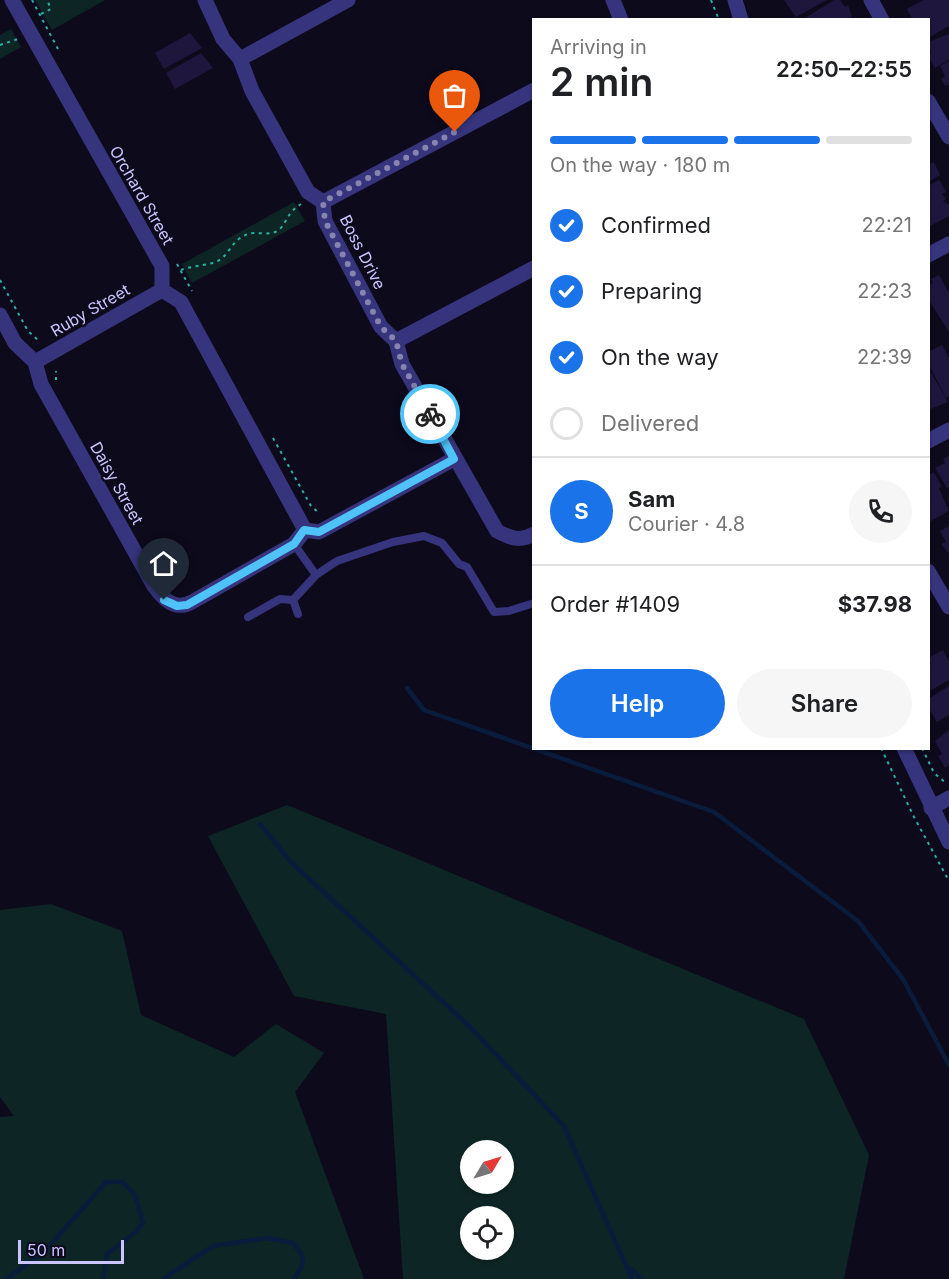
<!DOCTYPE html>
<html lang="en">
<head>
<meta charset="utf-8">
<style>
  body { margin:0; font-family:Inter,sans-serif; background:#f6f6f6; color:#202124; height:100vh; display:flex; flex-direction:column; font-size:22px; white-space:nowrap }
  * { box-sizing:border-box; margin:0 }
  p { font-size:20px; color:#757577 }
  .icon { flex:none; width:33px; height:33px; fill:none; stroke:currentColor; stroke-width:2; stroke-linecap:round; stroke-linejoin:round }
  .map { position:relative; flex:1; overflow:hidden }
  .side { position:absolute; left:532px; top:18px; width:398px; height:732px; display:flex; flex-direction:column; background:#fff; border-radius:0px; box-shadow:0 2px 4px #0004 }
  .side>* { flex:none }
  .needle { width:39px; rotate:52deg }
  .tools { position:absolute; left:460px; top:1140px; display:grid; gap:12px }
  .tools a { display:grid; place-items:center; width:54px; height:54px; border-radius:50%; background:#fff; box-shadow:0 2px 4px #0004; font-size:30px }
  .scale { position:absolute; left:18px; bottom:15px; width:106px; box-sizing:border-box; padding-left:6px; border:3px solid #cbc5ff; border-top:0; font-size:16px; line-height:21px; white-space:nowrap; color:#cbc5ff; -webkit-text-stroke:4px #0d0a1c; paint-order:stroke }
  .pin { position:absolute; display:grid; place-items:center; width:51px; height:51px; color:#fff; margin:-62px -26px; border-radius:50% 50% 50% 0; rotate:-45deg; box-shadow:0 0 6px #0007 }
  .pin .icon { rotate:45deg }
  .courier { position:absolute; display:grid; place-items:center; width:60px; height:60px; margin:-30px; border:4px solid #4fc3f7; border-radius:50%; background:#fff; color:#222; box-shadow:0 2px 8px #0007 }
  .headline em { font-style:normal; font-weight:600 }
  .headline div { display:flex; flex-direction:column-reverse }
  .headline { display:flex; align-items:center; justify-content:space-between; height:102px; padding:0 18px }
  h1 { font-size:39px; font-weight:600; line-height:45px }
  .bar { display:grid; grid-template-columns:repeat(4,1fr); gap:9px 6px; align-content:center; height:72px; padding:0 18px }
  .bar i { height:8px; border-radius:4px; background:#e0e0e0 }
  .bar .current { background:#1a73e8 }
  .bar p { grid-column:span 4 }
  .line { display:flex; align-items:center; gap:15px; padding:0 18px; border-top:2px solid #e0e0e0 }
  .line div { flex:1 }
  .round { display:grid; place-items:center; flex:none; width:63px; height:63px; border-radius:32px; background:#f6f6f6 }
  ol { padding:0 18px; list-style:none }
  li { display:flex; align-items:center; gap:18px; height:66px }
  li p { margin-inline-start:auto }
  li .icon { padding:6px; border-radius:50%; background:#1a73e8; color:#fff; stroke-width:4 }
  li:last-child { color:#757577 }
  li i { width:33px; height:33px; border:3px solid #e0e0e0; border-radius:50% }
  .primary-button { display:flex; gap:12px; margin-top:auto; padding:12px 18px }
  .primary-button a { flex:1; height:69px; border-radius:36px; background:#1a73e8; color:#fff; font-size:24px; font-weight:600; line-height:69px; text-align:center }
  .primary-button a+a { background:#f6f6f6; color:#202124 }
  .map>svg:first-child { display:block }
  .green { fill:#0d2625; fill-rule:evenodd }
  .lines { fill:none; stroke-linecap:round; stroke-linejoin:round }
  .stream { stroke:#091c3c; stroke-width:4.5 }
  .building { fill:#1e163d }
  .path { stroke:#29afa6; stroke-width:2; stroke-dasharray:3 4.5; stroke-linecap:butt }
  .service { stroke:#36347c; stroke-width:8 }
  .minor { stroke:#36347c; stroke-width:15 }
  .tertiary { stroke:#36347c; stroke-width:15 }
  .done { stroke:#8884b0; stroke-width:6; stroke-dasharray:0 10.8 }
  .route { stroke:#4fc3f7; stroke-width:8 }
  .labels { text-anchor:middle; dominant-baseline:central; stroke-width:5; stroke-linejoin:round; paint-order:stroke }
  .street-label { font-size:16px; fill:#cbc5ff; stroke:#0d0a1c }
</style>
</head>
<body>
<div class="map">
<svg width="949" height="1279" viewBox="0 0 949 1279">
  <rect width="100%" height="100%" fill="#0d0a1c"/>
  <!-- green -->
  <g class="green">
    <path d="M 35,0 L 105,0 L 52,30 Z"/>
    <path d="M 11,29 L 21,47 L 0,59 L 0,35 Z"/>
    <path d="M 294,202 L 305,221 L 192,283 L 182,264 Z"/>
    <path d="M 287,805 L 804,1019 L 869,1155 L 844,1279 L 403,1279 L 386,1014 L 294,996 L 208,836 ZM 471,1150 L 504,1150 L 504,1184 L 471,1184 ZM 471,1216 L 504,1216 L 504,1250 L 471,1250 Z"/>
    <path d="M 51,904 L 122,931 L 141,1015 L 234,1057 L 276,1024 L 324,1053 L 295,1092 L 364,1279 L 0,1279 L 0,1117 L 14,1116 L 0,1097 L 0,910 Z"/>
  </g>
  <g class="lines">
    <!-- stream -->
    <g class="stream">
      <path d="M 407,688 L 424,710 L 714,812 L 858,921 L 903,979 L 949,1065"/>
      <path d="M 260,824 L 292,863 L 468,1025 L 564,1126 L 632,1279"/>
      <path d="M 628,1267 L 642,1279"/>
      <path d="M 6,1279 L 44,1252 L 106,1182 L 123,1182 L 135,1195 L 143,1223 L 136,1232 L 107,1254 L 103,1279"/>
      <path d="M 163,1279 L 213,1246 L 267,1238 L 293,1243 L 303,1256 L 302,1266 L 294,1279"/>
    </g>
  </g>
  <!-- building -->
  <g class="building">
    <path d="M 784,0 L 827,0 L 796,17 Z"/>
    <path d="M 834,0 L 840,0 L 845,7 L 848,5 L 852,17 L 848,20 L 802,20 Z"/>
    <path d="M 923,0 L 949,0 L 949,26 L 928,38 L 928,20 L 913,20 L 907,9 Z"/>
    <path d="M 190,33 L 202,48 L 164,69 L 155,53 Z"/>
    <path d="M 949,34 L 949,60 L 935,68 L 928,56 L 931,52 L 928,42 Z"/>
    <path d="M 201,53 L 213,68 L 175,89 L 166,73 Z"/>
    <path d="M 949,61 L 949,84 L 945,86 L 941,79 L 945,76 L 940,66 Z"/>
    <path d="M 934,162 L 940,175 L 928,182 L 928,165 Z"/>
    <path d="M 939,180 L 946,192 L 942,194 L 946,199 L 943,201 L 949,205 L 949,216 L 928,227 L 928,186 Z"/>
    <path d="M 939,275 L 949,293 L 949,332 L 928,299 L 928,285 L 933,283 L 931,279 Z"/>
    <path d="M 942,345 L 949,358 L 949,396 L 946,398 L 928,363 L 928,352 Z"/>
    <path d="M 928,367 L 948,402 L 928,410 Z"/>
    <path d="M 949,456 L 949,487 L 947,488 L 935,468 L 945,463 L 943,459 Z"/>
    <path d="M 934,472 L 942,487 L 939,488 L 949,511 L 929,522 L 928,475 Z"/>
    <path d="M 949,526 L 949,554 L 941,544 L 946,542 L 940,531 Z"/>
    <path d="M 943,650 L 949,662 L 949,680 L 928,692 L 928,665 L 931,664 L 928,658 Z"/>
    <path d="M 949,686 L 949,715 L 937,722 L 928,707 L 928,699 Z"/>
    <path d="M 949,730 L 949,765 L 945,768 L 938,756 L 942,754 L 935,741 Z"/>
  </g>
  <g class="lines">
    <!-- path -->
    <g class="path">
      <path d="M 32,0 L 58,49"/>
      <path d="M 711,0 L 719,20"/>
      <path d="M 41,14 L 51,9 L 47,0"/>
      <path d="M 0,45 L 18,39"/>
      <path d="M 177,264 L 192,291"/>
      <path d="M 181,270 C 193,265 212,266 221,259 C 231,251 233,239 248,234 C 258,231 272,237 280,229 C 288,220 287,213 301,204"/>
      <path d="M 0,280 L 28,331 L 40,342"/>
      <path d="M 56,380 L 56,371"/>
      <path d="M 273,438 L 311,506 L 320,514"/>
      <path d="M 881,748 L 914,817 L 949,881"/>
      <path d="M 922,748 L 934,773 L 946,783"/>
    </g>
    <!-- service -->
    <g class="service">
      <path d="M 294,544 L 316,575 L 337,561 L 393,542 L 424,536 L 442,543 L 459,564 L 467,567 L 494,612 L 509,611 L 534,603"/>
      <path d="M 298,614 L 293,600 L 316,575"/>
      <path d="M 248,617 L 280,599 L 293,600"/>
    </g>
    <!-- minor -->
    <g class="minor">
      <path d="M 12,0 L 162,266 L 162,290 L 181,302 L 305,530"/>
      <path d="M 205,0 L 223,39 L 240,59 L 252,91 L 308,192 L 323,202 L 325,221 L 381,327 L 396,341 L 402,364 L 497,531 C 510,538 520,542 534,534"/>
      <path d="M 613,0 L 621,20"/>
      <path d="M 871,0 L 882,20"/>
      <path d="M 240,59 L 348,0"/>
      <path d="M 928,101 L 949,137"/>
      <path d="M 323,202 L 534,90"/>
      <path d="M 928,255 L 949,244"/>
      <path d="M 0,315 L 15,343 L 35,362 L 41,384 L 154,586 C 164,600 175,611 192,602 L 294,544 L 305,530 L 319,532 L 454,459"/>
      <path d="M 396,341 L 534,268"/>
      <path d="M 35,362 L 162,290"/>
      <path d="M 928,441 L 949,430"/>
      <path d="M 928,571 L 949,607"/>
      <path d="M 931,808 L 949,798"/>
    </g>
    <!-- tertiary -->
    <g class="tertiary">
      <path d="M 735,0 L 741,20"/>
      <path d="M 904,748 L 949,842"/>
    </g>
  </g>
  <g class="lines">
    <!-- done -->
    <path class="done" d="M 430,414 L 402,364 L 396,341 L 381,327 L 325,221 L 323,202 L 455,132"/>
    <!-- route -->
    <path class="route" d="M 164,600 L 177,606 L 187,605 L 294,544 L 304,530 L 319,532 L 454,459 L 430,414"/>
  </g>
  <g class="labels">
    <!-- street labels -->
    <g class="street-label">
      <text transform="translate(142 195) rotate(60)">Orchard Street</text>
      <text transform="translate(363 252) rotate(63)">Boss Drive</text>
      <text transform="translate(90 310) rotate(-30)">Ruby Street</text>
      <text transform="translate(117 483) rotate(61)">Daisy Street</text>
    </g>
  </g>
</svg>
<div class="tools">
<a><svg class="needle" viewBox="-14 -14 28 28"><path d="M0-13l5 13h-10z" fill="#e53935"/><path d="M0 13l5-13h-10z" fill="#757577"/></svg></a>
<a><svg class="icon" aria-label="locate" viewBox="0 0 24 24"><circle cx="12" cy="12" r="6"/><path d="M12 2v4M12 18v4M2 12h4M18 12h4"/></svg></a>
</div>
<div class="scale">50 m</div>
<div class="pin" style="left:455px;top:132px;background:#ea580c"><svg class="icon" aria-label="bag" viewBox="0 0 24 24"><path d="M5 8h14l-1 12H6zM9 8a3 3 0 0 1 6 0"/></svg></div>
<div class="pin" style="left:164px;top:600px;background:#1f2937"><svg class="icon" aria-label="home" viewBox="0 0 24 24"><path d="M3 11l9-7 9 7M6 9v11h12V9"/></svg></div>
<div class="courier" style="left:430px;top:414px"><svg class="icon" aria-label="bike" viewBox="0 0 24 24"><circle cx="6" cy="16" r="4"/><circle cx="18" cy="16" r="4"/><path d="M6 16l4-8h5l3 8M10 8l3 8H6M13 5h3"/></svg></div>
<section class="side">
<div class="headline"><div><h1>2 min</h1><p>Arriving in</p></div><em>22:50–22:55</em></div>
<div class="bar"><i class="current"></i><i class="current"></i><i class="current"></i><i></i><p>On the way · 180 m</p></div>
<ol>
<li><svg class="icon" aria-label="check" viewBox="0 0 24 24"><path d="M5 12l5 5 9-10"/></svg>Confirmed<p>22:21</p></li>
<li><svg class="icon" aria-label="check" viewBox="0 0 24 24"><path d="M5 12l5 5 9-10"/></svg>Preparing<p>22:23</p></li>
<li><svg class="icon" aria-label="check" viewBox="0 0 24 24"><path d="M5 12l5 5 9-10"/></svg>On the way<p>22:39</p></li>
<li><i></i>Delivered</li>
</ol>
<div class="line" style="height:108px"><b class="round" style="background:#1a73e8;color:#fff">S</b><div><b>Sam</b><p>Courier · 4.8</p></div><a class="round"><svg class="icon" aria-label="phone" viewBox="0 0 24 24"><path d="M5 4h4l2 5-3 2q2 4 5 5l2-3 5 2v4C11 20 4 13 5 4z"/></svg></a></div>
<div class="line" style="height:78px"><div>Order #1409</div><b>$37.98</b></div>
<div class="primary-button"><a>Help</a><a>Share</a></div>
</section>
</div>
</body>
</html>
